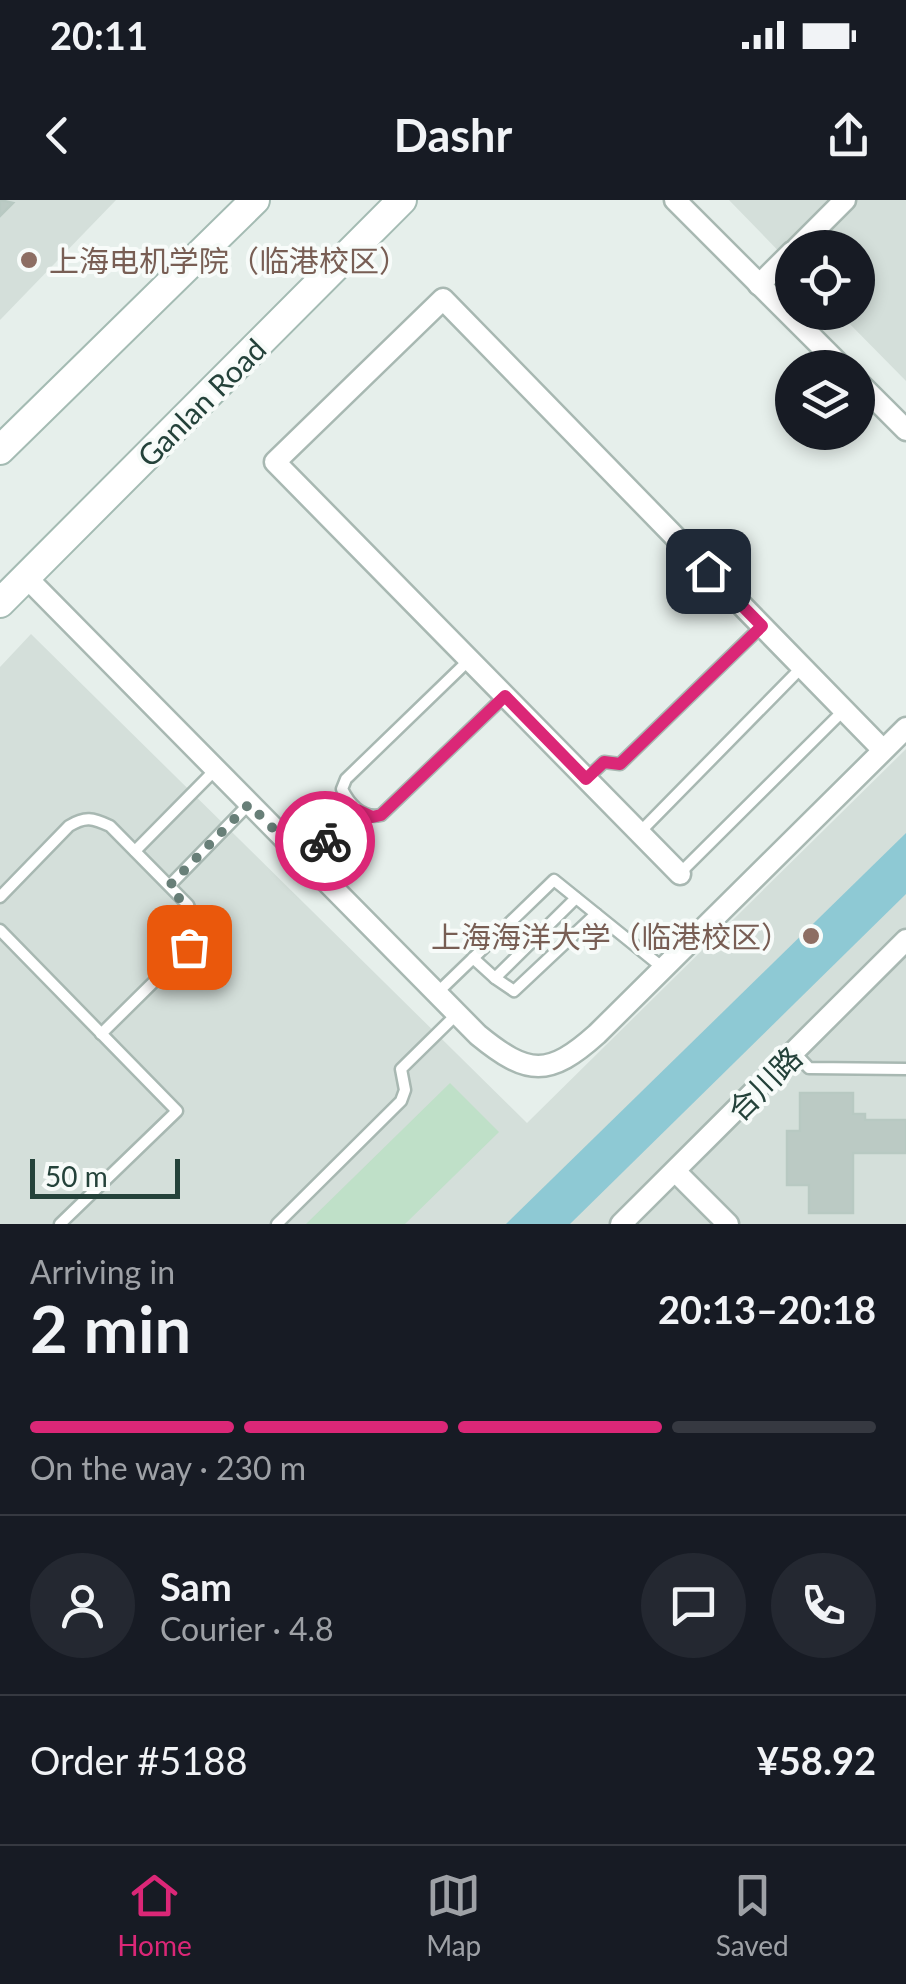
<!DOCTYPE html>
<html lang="en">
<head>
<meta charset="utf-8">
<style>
  body { margin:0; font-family:Lato,"Noto Sans SC",sans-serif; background:#242831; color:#f1f3f6; height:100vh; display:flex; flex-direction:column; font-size:38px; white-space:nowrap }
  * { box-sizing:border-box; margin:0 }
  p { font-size:32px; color:#9ea1a6 }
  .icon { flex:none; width:55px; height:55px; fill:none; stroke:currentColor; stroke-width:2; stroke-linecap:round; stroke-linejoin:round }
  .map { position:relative; height:1024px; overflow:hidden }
  .drawer { display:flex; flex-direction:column; background:#171b24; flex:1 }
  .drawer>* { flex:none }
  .fabs { position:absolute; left:775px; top:30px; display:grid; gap:20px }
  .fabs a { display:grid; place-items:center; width:100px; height:100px; border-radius:50%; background:#171b24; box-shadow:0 5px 15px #0003; font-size:50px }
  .scale { position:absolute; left:30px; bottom:25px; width:150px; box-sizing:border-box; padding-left:10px; border:5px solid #24423a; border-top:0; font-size:28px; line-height:35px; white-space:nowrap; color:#24423a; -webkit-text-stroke:8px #f7fbf9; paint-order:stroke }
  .pin { position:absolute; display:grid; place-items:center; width:85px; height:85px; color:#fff; margin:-42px; border-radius:20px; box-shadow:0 5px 15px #0006 }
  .courier { position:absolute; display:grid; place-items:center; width:100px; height:100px; margin:-50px; border:8px solid #db2777; border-radius:50%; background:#fff; color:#222; box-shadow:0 2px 12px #0007 }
  .headline em { font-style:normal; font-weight:700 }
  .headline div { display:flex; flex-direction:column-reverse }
  .headline { display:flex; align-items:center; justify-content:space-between; height:170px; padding:0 30px }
  h1 { font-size:65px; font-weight:700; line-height:75px }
  .bar { display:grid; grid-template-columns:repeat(4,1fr); gap:15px 10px; align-content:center; height:120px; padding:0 30px }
  .bar i { height:12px; border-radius:8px; background:#363941 }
  .bar .on { background:#db2777 }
  .bar p { grid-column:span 4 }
  .line { display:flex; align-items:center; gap:25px; padding:0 30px; border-top:2px solid #363941 }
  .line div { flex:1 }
  .round { display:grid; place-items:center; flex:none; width:105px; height:105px; border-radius:52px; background:#242831 }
  .status { display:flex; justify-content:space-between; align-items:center; height:70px; padding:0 50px; background:#171b24; direction:ltr }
  .status svg { height:28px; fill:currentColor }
  header { display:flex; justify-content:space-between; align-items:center; height:130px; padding:0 30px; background:#171b24; font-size:45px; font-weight:700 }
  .tab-bar { display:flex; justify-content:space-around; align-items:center; height:140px; border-top:2px solid #363941; background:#171b24; font-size:28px; color:#9ea1a6 }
  .tab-bar a { display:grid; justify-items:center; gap:5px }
  .tab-bar .on { color:#db2777 }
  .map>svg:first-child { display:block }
  .built { fill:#d4dfda }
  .green { fill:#bfe0c8 }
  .water { fill:#8ec9d4 }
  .building { fill:#bbcac4; stroke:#b8c9c2; stroke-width:2.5 }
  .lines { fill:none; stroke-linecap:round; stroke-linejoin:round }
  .lane-casing { stroke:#a8b8b2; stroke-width:15 }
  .street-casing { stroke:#a8b8b2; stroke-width:25 }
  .secondary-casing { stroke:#a4bbb3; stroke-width:32 }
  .lane { stroke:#fff; stroke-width:10 }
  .street { stroke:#fff; stroke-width:20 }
  .secondary { stroke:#fff; stroke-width:28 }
  .done { stroke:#687f78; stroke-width:10; stroke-dasharray:0 18 }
  .route { stroke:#db2777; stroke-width:12 }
  .education-dot { fill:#8d6e63; stroke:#f7fbf9; stroke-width:4 }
  .labels { text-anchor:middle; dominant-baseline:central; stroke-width:8; stroke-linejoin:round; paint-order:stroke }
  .education-label { font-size:30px; fill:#785e54; stroke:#f7fbf9; text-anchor:start }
  .street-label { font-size:30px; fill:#24423a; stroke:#f7fbf9 }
</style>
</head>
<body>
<div class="status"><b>20:11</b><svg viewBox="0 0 49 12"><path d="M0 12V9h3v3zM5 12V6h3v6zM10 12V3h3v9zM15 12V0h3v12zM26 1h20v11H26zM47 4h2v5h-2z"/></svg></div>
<header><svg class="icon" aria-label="back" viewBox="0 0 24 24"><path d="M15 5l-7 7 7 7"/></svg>Dashr<svg class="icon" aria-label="share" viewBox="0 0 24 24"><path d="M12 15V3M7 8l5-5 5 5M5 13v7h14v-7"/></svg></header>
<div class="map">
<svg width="906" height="1024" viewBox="0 0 906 1024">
  <rect width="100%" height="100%" fill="#e6efeb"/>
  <!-- built -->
  <g class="built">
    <path d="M 0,0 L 116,0 L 0,120 Z"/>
    <path d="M 729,0 L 906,0 L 906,181 L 839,113 L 858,112 L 858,48 L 792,48 L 792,65 Z"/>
    <path d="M 31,434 L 527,923 L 906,549 L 906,1024 L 0,1024 L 0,467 Z"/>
  </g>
  <!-- green -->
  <path class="green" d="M 450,883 L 499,932 L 405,1024 L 306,1024 Z"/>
  <!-- water -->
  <path class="water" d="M 906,633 L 906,694 L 570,1024 L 506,1024 Z"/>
  <!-- building -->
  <g class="building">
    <path d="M 0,0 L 13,3 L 0,16 Z"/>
    <path d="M 800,893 L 853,893 L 853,914 L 865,914 L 865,920 L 906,920 L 906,953 L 853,953 L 853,1013 L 809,1013 L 809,985 L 787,985 L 787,931 L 800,931 Z"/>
  </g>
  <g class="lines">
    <!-- lane casing -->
    <g class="lane-casing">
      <g id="lane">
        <path d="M 469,460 L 346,579 L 342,589 C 350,605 362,619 381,615 L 505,496"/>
        <path d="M 586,579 L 604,562 L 620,564 L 762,426"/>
        <path d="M 640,632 L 802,467"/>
        <path d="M 135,651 L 215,570"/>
        <path d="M 305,661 L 357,610"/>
        <path d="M 680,673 L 844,510"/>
        <path d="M 170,685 L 249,604"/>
        <path d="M 0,697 L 69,626 C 85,616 93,618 110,626 L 188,705 L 194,721 L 189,747 L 101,834"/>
        <path d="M 0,730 L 177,911 L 60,1024"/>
        <path d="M 473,758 L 495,778 L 576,698"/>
        <path d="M 495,778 L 514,791 L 596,714"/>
        <path d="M 437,793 L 554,680 L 663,768"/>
        <path d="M 794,852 L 809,868 L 906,869"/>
        <path d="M 277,1024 L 401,901 L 405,890 L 401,869 L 457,814"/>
      </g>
    </g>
    <!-- street casing -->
    <g class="street-casing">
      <g id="street">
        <path d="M 675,0 L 843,168"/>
        <path d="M 797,48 L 845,0"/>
        <path d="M 759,85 L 792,52"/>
        <path d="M 858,182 L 906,230"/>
        <path d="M 26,377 L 478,835 C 528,876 549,877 597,834 L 906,528"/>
        <path d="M 680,674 L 275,262 L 443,99 L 883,550"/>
        <path d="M 675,971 L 728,1024"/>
        <path d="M 621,1024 L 906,740"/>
      </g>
    </g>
    <!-- secondary casing -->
    <g class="secondary-casing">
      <g id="secondary">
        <path d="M 0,250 L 255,0"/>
        <path d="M 0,403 L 402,0"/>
      </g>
    </g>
    <!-- lane -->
    <use href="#lane" class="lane"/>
    <!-- street -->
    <use href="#street" class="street"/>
    <!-- secondary -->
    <use href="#secondary" class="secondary"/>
  </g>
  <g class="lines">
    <!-- done -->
    <path class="done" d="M 189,747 L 194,720 L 170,685 L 249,604 L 305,661 L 325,641"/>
    <!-- route -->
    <path class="route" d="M 325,641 L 357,610 L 372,617 L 381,615 L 505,496 L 586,579 L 604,562 L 620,564 L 762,426 L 708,371"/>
  </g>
  <!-- markers -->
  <g class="education-dot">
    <circle cx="29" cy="60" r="10"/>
    <circle cx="811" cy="736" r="10"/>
  </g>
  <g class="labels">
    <!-- education labels -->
    <g class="education-label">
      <text x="49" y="60">上海电机学院（临港校区）</text>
      <text x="791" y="736" text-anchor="end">上海海洋大学（临港校区）</text>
    </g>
    <!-- street labels -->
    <g class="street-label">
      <text transform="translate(201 202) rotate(-45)">Ganlan Road</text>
      <text transform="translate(764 883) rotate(-45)">合川路</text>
    </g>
  </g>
</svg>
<div class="fabs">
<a><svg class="icon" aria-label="locate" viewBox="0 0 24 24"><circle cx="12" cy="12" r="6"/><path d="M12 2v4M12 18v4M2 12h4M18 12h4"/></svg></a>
<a><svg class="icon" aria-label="layers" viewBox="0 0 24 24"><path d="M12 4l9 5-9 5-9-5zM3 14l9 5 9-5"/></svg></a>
</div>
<div class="scale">50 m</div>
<div class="pin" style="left:189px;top:747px;background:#ea580c"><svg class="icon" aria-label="bag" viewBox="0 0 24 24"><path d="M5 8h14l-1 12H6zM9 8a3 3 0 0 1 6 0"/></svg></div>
<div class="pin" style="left:708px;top:371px;background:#1f2937"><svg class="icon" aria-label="home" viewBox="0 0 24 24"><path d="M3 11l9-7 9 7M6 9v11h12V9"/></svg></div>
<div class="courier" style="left:325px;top:641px"><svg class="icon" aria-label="bike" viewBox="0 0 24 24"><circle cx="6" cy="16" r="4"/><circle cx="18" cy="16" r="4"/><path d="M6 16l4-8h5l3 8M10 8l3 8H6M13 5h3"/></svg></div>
</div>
<section class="drawer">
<div class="headline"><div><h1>2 min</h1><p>Arriving in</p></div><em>20:13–20:18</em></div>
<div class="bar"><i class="on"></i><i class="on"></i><i class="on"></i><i></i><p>On the way · 230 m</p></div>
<div class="line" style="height:180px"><a class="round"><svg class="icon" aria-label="person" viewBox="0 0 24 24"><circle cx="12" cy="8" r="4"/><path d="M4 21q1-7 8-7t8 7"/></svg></a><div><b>Sam</b><p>Courier · 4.8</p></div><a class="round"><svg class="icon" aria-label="chat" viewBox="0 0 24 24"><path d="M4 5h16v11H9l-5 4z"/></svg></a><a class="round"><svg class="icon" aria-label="phone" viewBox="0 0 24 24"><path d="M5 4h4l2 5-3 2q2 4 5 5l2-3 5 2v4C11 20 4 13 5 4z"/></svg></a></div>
<div class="line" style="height:130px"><div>Order #5188</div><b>¥58.92</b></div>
</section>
<nav class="tab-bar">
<a class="on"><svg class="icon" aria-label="home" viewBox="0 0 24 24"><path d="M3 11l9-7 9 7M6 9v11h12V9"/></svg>Home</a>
<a><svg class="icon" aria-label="map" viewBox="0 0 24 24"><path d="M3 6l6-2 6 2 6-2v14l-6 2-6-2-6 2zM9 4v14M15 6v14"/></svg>Map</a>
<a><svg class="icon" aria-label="saved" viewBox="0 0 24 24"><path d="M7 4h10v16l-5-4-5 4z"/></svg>Saved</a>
</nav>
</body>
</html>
